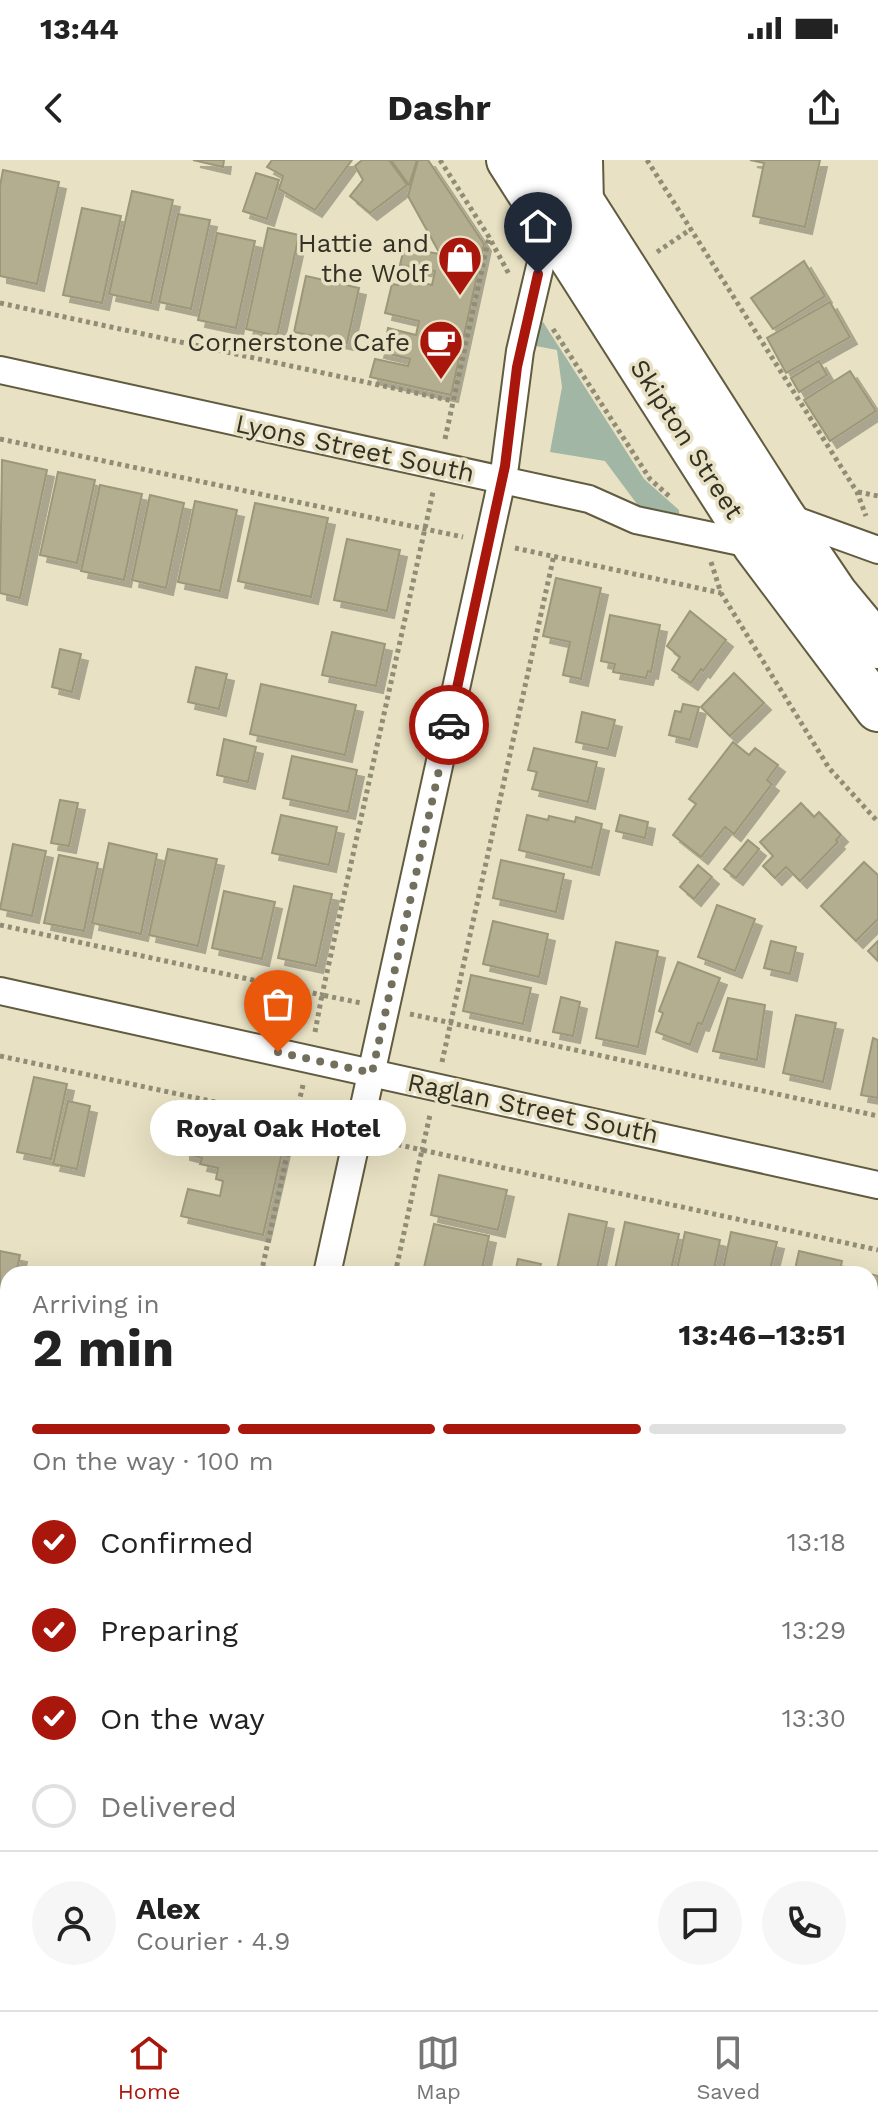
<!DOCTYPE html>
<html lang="en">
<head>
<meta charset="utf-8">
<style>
  body { margin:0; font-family:"Work Sans",sans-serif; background:#f6f6f6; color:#222; height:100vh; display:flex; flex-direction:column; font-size:30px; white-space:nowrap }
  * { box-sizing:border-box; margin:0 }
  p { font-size:26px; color:#767676 }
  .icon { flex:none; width:44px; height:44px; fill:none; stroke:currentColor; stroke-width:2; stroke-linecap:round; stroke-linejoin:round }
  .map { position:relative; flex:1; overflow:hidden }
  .panel { position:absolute; left:0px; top:1106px; width:878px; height:744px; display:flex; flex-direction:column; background:#fff; border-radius:24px 24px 0 0; box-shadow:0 8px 32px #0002 }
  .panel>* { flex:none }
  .pin { position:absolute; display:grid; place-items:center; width:68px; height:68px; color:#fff; margin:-82px -34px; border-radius:50% 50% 50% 0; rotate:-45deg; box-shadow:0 0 8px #0007 }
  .pin .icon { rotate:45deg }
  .courier { position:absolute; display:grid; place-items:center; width:80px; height:80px; margin:-40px; border:6px solid #a9170c; border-radius:50%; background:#fff; color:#222; box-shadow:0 2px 10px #0007 }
  .bubble { position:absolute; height:56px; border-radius:28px; background:#fff; box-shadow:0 8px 32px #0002; font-size:26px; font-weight:700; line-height:56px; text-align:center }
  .overview em { font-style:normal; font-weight:700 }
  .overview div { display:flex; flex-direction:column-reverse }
  .overview { display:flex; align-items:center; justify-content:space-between; height:136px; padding:0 32px }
  h1 { font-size:52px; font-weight:700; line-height:60px }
  .bar { display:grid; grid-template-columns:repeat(4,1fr); gap:12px 8px; align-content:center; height:96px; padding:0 32px }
  .bar i { height:10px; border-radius:6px; background:#e0e0e0 }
  .bar .on { background:#a9170c }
  .bar p { grid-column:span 4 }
  .line { display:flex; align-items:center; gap:20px; padding:0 32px; border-top:2px solid #e0e0e0 }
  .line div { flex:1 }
  .round { display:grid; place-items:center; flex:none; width:84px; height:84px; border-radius:42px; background:#f6f6f6 }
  ol { padding:0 32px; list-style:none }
  li { display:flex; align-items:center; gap:24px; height:88px }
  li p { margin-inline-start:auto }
  li .icon { padding:8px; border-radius:50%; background:#a9170c; color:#fff; stroke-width:4 }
  li:last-child { color:#767676 }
  li i { width:44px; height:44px; border:4px solid #e0e0e0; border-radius:50% }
  .status { display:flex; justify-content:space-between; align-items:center; height:56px; padding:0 40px; background:#fff; direction:ltr }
  .status svg { height:22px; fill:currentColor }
  header { display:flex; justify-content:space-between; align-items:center; height:104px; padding:0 32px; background:#fff; font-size:36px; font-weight:700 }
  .menu { display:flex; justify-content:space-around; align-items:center; height:112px; border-top:2px solid #e0e0e0; background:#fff; font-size:22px; color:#767676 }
  .menu a { display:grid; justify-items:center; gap:4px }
  .menu .on { color:#a9170c }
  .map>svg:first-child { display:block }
  .green { fill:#a1b6a4 }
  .building { fill:#b4ae91; stroke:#9d977a; stroke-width:2; filter:url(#shadow) }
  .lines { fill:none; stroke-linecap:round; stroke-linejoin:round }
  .street-casing { stroke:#615b40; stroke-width:30 }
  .highway-casing { stroke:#615b40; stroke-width:48 }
  .path { stroke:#908c76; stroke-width:5; stroke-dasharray:4 4; stroke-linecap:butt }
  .street { stroke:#fff; stroke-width:26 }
  .highway { stroke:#fff; stroke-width:44 }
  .done { stroke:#726f5c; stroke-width:8; stroke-dasharray:0 14.4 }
  .route { stroke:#a9170c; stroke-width:10 }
  .labels { text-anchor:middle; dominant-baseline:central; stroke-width:7; stroke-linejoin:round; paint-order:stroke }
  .poi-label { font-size:26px; fill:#333125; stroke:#e8e1c3; text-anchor:end }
  .street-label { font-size:26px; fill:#333125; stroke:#e8e1c3 }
</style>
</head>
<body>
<div class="status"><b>13:44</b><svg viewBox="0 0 49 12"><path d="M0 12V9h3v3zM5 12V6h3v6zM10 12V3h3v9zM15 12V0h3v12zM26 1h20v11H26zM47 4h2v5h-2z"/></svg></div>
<header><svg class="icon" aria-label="back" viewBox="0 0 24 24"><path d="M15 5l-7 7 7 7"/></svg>Dashr<svg class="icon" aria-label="share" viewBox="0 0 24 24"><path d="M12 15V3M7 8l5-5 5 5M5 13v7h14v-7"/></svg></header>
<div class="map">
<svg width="878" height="1850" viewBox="0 0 878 1850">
  <defs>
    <filter id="shadow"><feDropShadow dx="7" dy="7" stdDeviation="0" flood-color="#0004"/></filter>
  </defs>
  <rect width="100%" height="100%" fill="#e8e1c3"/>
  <!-- green -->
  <path class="green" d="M 543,162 L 644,319 L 679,350 L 679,354 L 642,348 L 637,344 L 605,301 L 550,292 L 562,227 L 557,190 L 536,186 L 539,165 Z"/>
  <!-- building -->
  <g class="building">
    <path d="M 193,0 L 224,0 L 223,7 Z"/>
    <path d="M 272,0 L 352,0 L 315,50 L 279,29 L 283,16 L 267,7 Z"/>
    <path d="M 362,0 L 389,0 L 407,25 L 370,53 L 350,36 L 363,20 L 355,6 Z"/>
    <path d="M 391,0 L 417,0 L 409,25 Z"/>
    <path d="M 418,0 L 428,0 L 484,84 L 451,235 L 370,217 L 375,199 L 408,206 L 410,199 L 377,191 L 380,179 L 386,180 L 388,168 L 416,175 L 419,161 L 385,153 L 392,124 L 398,125 L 400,118 L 432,125 L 435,111 L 400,105 L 404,88 L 440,94 L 408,36 Z"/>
    <path d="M 750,0 L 820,0 L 805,67 L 753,56 L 764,3 Z"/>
    <path d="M 3,10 L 59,22 L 37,124 L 0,116 L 0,26 Z"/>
    <path d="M 256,13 L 279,20 L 267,59 L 243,51 Z"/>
    <path d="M 132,31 L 173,40 L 151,143 L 109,134 Z"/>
    <path d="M 82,48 L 121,56 L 102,143 L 63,135 Z"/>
    <path d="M 178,54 L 210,60 L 191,149 L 159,142 Z"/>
    <path d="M 268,68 L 299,75 L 277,176 L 246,169 Z"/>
    <path d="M 217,73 L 255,81 L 236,168 L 198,160 Z"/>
    <path d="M 804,101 L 825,136 L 773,169 L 751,138 Z"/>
    <path d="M 306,116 L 359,128 L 347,183 L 294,172 Z"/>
    <path d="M 830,142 L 850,177 L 786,213 L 767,178 Z"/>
    <path d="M 819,201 L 827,215 L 799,232 L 791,218 Z"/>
    <path d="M 850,211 L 876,251 L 830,281 L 804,240 Z"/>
    <path d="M 2,300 L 47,310 L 20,438 L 0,433 Z"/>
    <path d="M 58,312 L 95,320 L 77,403 L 40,395 Z"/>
    <path d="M 100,325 L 142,334 L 124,420 L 81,411 Z"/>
    <path d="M 150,335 L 184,343 L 166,428 L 132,420 Z"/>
    <path d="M 195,341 L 237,350 L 220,431 L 178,422 Z"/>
    <path d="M 255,343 L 328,358 L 311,437 L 238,421 Z"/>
    <path d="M 347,379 L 400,390 L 387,451 L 334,440 Z"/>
    <path d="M 556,418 L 601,428 L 581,519 L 563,515 L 570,482 L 543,476 Z"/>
    <path d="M 690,451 L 726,480 L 703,511 L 701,509 L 691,523 L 672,510 L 680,497 L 667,486 Z"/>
    <path d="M 610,455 L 660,465 L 651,512 L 648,511 L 646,518 L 613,512 L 615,504 L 601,501 Z"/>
    <path d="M 332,472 L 385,484 L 376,526 L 322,515 Z"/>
    <path d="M 60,489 L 81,494 L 72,532 L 52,527 Z"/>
    <path d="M 196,507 L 227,514 L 219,549 L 188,542 Z"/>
    <path d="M 734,513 L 764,543 L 730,576 L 701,547 Z"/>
    <path d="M 261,524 L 356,545 L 345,595 L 250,574 Z"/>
    <path d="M 683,544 L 699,547 L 690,580 L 669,575 L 675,551 L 681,552 Z"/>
    <path d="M 582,552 L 615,560 L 608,589 L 576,582 Z"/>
    <path d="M 224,579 L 256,587 L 248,622 L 217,615 Z"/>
    <path d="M 733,582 L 749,595 L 755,588 L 778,605 L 767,620 L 772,624 L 734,674 L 725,667 L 701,697 L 673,675 L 696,644 L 689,639 Z"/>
    <path d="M 534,588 L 597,602 L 588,642 L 532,629 L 537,612 L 528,610 Z"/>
    <path d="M 292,596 L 357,610 L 348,652 L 283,638 Z"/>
    <path d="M 60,640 L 78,643 L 69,686 L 51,683 Z"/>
    <path d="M 801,643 L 814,657 L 819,652 L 841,675 L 836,680 L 838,682 L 800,721 L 786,707 L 775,718 L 763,706 L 773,696 L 760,682 Z"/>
    <path d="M 281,655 L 337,667 L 329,705 L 272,693 Z"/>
    <path d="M 527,655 L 548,660 L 549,656 L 575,662 L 576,657 L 602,664 L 592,708 L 519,690 Z"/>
    <path d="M 620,655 L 648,662 L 645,678 L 616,671 Z"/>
    <path d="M 748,680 L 759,689 L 736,718 L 724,709 Z"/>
    <path d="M 109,683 L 157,694 L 141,774 L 92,763 Z"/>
    <path d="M 13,684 L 46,691 L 32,756 L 0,749 Z"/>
    <path d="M 168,689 L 217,699 L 198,786 L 149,775 Z"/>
    <path d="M 59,695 L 98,703 L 84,771 L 44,763 Z"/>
    <path d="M 501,700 L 564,714 L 556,752 L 493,738 Z"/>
    <path d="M 864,702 L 878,715 L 878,759 L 856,781 L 821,746 Z"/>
    <path d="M 698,705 L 712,717 L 694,739 L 680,727 Z"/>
    <path d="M 294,726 L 332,734 L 316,806 L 278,798 Z"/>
    <path d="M 224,731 L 275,742 L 262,799 L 212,788 Z"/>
    <path d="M 717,745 L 755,759 L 735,811 L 698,797 Z"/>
    <path d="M 493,761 L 548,774 L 539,817 L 483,804 Z"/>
    <path d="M 771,781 L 796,787 L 790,814 L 764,808 Z"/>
    <path d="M 878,781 L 878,801 L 868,791 Z"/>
    <path d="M 616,782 L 658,791 L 638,887 L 596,878 Z"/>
    <path d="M 678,802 L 720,818 L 702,864 L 698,863 L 690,885 L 656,872 L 663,853 L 659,851 Z"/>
    <path d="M 471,815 L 531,828 L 523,864 L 463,851 Z"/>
    <path d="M 561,837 L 580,842 L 573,876 L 553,872 Z"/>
    <path d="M 728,838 L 765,845 L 757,900 L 713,891 Z"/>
    <path d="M 796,855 L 836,863 L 823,922 L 783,913 Z"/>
    <path d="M 873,878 L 878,880 L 878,938 L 861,935 Z"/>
    <path d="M 34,917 L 67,924 L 51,999 L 17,992 Z"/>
    <path d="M 68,941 L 90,946 L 77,1009 L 53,1004 Z"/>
    <path d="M 176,941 L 288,967 L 263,1075 L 181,1056 L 188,1029 L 220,1036 L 223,1021 L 216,1019 L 218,1008 L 200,1004 L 202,998 L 183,993 L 183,979 L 168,976 Z"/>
    <path d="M 439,1015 L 507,1030 L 498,1070 L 431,1055 Z"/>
    <path d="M 569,1054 L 607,1062 L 596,1114 L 556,1114 Z"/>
    <path d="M 625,1062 L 679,1074 L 670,1114 L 614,1114 Z"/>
    <path d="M 434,1064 L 489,1076 L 481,1114 L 423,1112 Z"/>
    <path d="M 685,1072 L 720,1080 L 713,1114 L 676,1114 Z"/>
    <path d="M 731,1072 L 777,1082 L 769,1114 L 722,1114 Z"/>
    <path d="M 0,1091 L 20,1095 L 16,1114 L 8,1114 L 8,1132 L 0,1130 Z"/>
    <path d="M 799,1091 L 842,1101 L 839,1114 L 794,1114 Z"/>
    <path d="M 518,1099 L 541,1104 L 538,1114 L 515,1114 Z"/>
    <path d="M 870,1114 L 878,1116 L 878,1184 L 870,1182 Z"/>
    <path d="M 0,1154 L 8,1155 L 0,1193 Z"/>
    <path d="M 0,1278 L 8,1280 L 7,1367 L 0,1366 Z"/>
    <path d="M 870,1460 L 878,1462 L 878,1556 L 870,1554 Z"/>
    <path d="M 0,1565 L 8,1567 L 8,1588 L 0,1625 Z"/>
    <path d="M 870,1725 L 878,1727 L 878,1807 L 870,1805 Z"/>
    <path d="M 0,1742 L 8,1744 L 8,1791 L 0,1790 Z"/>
    <path d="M 7,1829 L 8,1842 L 69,1842 L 79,1844 L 77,1850 L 2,1850 Z"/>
    <path d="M 264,1842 L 296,1842 L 332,1850 L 262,1850 Z"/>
  </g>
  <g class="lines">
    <!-- street casing -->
    <g class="street-casing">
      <g id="street">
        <path d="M 589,0 L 590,44"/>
        <path d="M 0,210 L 589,339 L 636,360 L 755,385"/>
        <path d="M 784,356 L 878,390"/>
        <path d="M 0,831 L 878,1025"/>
        <path d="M 327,1114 L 505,306 L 520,191 L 550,64"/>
        <path d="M 0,1453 L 8,1454"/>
        <path d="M 870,1644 L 878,1645"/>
        <path d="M 164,1850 L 166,1842"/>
      </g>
    </g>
    <!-- highway casing -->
    <g class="highway-casing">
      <g id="highway">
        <path d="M 509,0 L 755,385 L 878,549"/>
        <path d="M 555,0 L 781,354 L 835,434 L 878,486"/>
      </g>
    </g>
    <!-- path -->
    <g class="path">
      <path d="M 440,0 L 489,77 L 510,116"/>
      <path d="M 647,0 L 857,332 L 866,356"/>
      <path d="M 657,92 L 691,69"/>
      <path d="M 0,143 L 453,241"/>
      <path d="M 553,169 L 650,319 L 670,337"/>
      <path d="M 0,279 L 463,377"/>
      <path d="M 445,279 L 489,77"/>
      <path d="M 858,332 L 878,336"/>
      <path d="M 515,388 L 721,433"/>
      <path d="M 711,402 L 721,433 L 829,608 L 878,662"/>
      <path d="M 0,765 L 322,835 L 433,332"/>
      <path d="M 410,854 L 878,956"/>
      <path d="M 315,872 L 322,835 L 361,843"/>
      <path d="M 0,896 L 295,959 L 261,1114"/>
      <path d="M 442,902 L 554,395"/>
      <path d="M 303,925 L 295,959 L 333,969"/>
      <path d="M 382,981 L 422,990 L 430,955"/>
      <path d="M 395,1114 L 422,990 L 878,1090"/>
      <path d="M 0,1386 L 8,1388"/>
      <path d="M 0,1519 L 8,1521"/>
      <path d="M 870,1573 L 878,1575"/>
      <path d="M 870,1709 L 878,1711"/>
      <path d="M 98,1850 L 100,1842"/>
      <path d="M 236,1850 L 237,1842"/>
    </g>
    <!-- street -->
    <use href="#street" class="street"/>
    <!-- highway -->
    <use href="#highway" class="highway"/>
  </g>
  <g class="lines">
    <!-- done -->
    <path class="done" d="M 278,892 L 372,913 L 449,565"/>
    <!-- route -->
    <path class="route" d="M 449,565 L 505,306 L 517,207 L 538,114"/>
  </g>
  <!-- icons -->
  <defs>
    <g id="shop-pin" transform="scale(2.3)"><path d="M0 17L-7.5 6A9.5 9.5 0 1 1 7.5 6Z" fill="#a9170c" stroke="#e8e1c3"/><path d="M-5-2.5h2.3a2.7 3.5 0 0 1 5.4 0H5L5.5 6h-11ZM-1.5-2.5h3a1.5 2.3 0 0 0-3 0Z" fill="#fff"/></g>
    <g id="cafe-pin" transform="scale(2.3)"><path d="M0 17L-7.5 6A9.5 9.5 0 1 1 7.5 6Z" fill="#a9170c" stroke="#e8e1c3"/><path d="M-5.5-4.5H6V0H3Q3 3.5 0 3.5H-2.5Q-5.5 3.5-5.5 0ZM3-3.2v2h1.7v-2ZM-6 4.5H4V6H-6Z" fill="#fff"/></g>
  </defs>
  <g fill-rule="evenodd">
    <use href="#shop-pin" x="460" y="98"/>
    <use href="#cafe-pin" x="441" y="182"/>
  </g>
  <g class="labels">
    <!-- poi labels -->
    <g class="poi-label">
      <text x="429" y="83">Hattie and<tspan x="429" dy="30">the Wolf</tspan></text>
      <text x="410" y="182">Cornerstone Cafe</text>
    </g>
    <!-- street labels -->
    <g class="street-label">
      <text transform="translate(687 279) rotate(57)">Skipton Street</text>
      <text transform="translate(355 288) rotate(12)">Lyons Street South</text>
      <text transform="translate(533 948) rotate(12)">Raglan Street South</text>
    </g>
  </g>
</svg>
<div class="pin" style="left:278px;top:892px;background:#ea580c"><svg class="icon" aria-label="bag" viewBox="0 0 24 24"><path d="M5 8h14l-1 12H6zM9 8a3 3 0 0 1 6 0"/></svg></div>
<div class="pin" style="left:538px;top:114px;background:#1f2937"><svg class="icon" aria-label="home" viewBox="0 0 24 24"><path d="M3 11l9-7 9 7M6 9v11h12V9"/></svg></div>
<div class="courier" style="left:449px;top:565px"><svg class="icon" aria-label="car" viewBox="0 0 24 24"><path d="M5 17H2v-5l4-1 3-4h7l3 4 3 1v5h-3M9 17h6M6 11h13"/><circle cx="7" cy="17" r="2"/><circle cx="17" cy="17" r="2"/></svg></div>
<div class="bubble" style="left:150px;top:940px;width:256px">Royal Oak Hotel</div>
<section class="panel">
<div class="overview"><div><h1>2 min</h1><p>Arriving in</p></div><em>13:46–13:51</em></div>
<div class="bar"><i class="on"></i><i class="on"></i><i class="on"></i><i></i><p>On the way · 100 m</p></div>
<ol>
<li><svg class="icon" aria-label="check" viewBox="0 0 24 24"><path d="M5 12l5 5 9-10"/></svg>Confirmed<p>13:18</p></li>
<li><svg class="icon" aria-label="check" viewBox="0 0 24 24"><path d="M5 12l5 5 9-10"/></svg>Preparing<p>13:29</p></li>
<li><svg class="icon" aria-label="check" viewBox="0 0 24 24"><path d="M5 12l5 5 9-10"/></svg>On the way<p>13:30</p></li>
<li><i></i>Delivered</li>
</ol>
<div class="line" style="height:144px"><a class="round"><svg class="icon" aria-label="person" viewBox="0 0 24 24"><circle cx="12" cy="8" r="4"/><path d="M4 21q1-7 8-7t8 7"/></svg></a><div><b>Alex</b><p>Courier · 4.9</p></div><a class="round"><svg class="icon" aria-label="chat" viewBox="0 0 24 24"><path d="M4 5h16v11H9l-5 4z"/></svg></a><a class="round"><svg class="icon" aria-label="phone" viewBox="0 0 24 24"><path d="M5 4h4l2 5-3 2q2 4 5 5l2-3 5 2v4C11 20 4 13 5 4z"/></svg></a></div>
</section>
</div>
<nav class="menu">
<a class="on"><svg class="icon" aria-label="home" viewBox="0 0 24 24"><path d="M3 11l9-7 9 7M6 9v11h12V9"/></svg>Home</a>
<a><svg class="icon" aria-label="map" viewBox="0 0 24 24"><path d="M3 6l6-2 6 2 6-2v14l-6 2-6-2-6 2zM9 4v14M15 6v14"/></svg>Map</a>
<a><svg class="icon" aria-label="saved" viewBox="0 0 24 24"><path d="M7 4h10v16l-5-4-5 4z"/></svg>Saved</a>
</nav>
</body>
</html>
